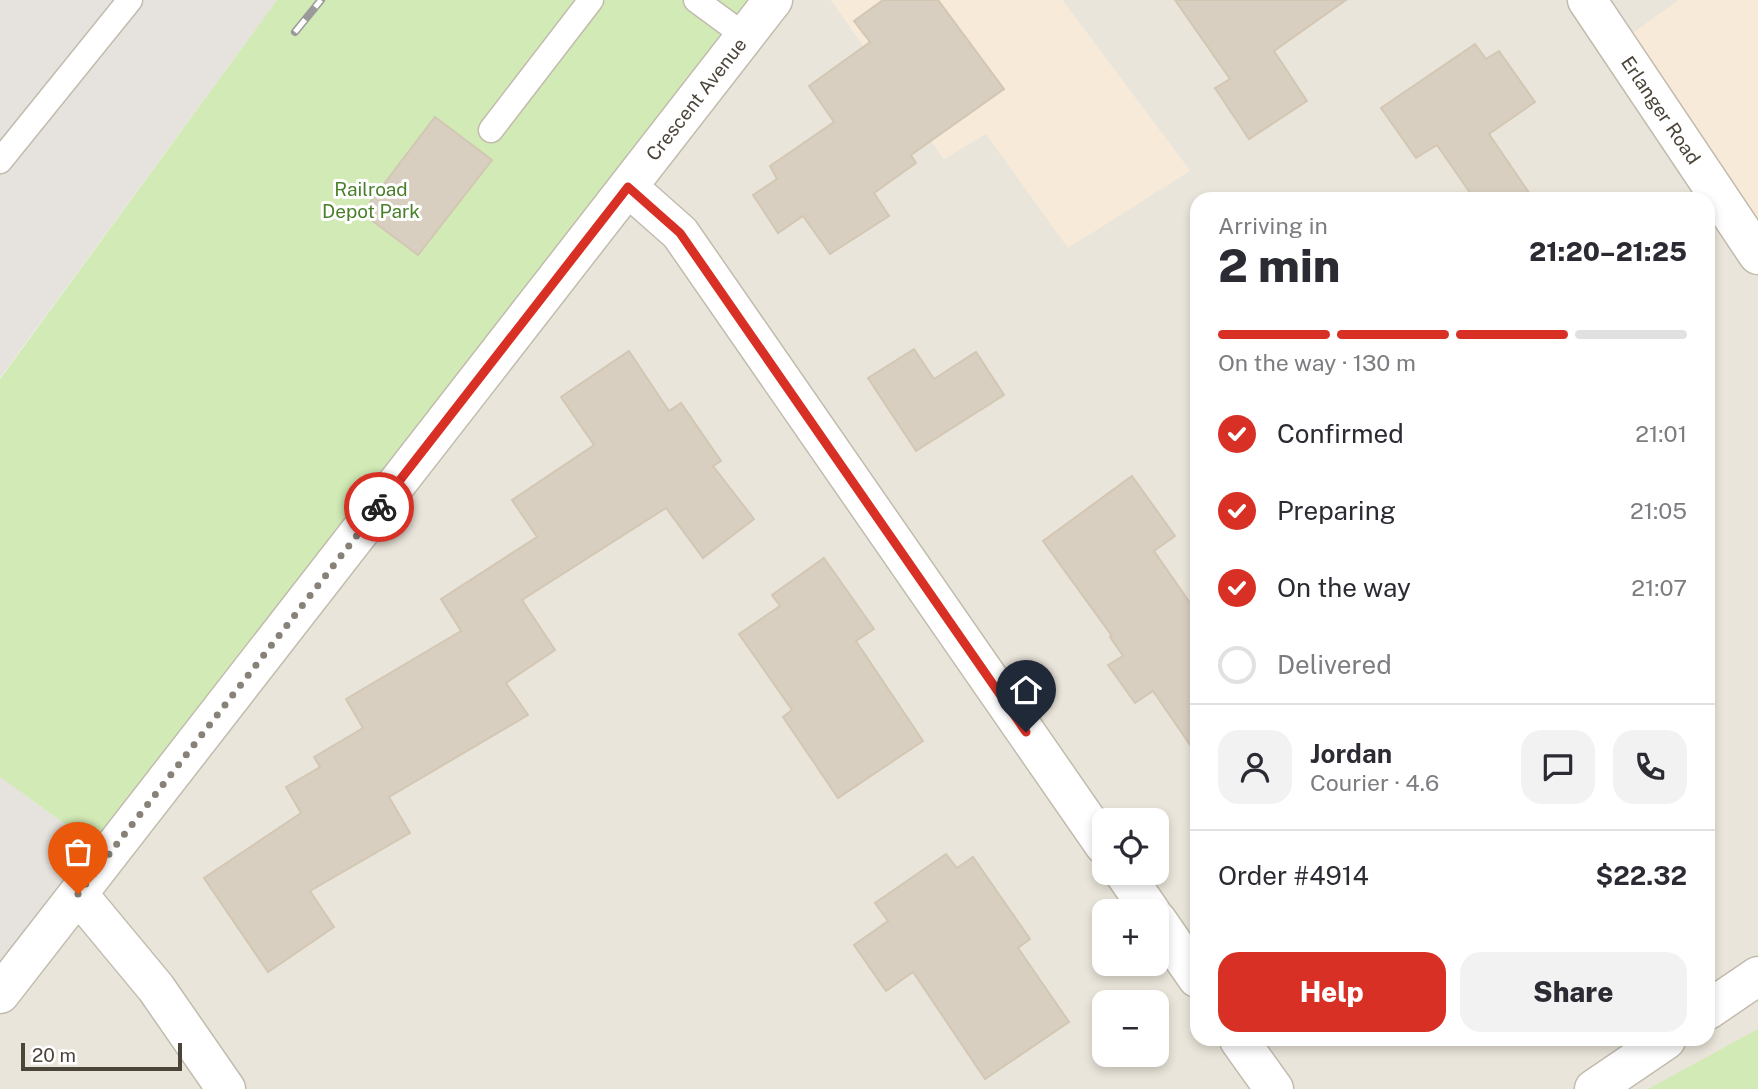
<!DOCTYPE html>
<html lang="en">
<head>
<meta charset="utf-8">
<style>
  body { margin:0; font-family:"Public Sans",sans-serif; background:#f2f2f3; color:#2b2b33; height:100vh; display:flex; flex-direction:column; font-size:26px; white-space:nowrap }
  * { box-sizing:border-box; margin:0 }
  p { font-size:23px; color:#7c7c81 }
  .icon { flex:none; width:38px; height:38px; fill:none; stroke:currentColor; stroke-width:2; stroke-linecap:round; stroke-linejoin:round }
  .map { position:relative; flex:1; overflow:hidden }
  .drawer { position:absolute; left:1190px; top:192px; width:525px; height:854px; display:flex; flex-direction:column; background:#fff; border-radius:21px; box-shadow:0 4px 10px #0003 }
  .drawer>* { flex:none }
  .buttons { position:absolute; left:1092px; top:808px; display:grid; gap:14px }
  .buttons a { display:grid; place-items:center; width:77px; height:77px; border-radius:14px; background:#fff; box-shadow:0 4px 10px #0003; font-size:35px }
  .scale { position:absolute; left:21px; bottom:18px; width:161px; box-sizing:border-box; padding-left:7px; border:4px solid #4b4439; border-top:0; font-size:19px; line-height:24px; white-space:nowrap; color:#4b4439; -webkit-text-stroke:5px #fff; paint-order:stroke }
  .pin { position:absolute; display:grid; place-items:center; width:60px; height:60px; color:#fff; margin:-72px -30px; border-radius:50% 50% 50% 0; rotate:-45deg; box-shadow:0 0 7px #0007 }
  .pin .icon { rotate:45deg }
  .courier { position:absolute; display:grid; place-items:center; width:70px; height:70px; margin:-35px; border:5px solid #d93025; border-radius:50%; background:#fff; color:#222; box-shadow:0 2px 9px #0007 }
  .head em { font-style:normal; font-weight:800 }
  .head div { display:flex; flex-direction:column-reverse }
  .head { display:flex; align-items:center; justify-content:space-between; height:119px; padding:0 28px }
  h1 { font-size:46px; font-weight:800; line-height:52px }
  .bar { display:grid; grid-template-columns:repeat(4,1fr); gap:10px 7px; align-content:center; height:84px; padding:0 28px }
  .bar i { height:9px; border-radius:5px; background:#e1e1e2 }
  .bar .active { background:#d93025 }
  .bar p { grid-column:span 4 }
  .line { display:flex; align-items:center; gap:18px; padding:0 28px; border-top:2px solid #e1e1e2 }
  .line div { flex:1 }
  .round { display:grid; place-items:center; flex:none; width:74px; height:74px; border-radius:21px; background:#f2f2f3 }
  ol { padding:0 28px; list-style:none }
  li { display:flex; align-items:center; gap:21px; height:77px }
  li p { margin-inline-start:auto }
  li .icon { padding:7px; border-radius:50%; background:#d93025; color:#fff; stroke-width:4 }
  li:last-child { color:#7c7c81 }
  li i { width:38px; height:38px; border:4px solid #e1e1e2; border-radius:50% }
  .button { display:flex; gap:14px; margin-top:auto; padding:14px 28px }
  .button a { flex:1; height:80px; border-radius:21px; background:#d93025; color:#fff; font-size:28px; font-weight:800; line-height:80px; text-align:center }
  .button a+a { background:#f2f2f3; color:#2b2b33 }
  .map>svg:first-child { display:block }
  .residential { fill:#eae5da; fill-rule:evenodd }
  .commercial { fill:#f7ead8 }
  .industrial { fill:#e6e2dd }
  .green { fill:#d2eab5 }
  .building { fill:#d8cfc1; stroke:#d3c7b4; stroke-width:2 }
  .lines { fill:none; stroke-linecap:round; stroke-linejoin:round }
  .lane-casing { stroke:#c2bbae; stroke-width:27 }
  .street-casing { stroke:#c2bbae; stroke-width:41 }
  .lane { stroke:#fff; stroke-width:24 }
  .street { stroke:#fff; stroke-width:38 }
  .rail-casing { stroke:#9a9a9a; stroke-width:8 }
  .rail { stroke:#fff; stroke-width:5; stroke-dasharray:16; stroke-linecap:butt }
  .done { stroke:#878178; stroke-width:7; stroke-dasharray:0 12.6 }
  .route { stroke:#d93025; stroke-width:9 }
  .labels { text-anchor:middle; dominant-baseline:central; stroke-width:6; stroke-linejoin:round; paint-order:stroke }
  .street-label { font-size:19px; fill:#4b4439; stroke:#fff }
  .park-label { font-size:19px; fill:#4a7f2a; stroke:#fff }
</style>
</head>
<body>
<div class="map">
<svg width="1758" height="1089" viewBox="0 0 1758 1089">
  <rect width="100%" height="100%" fill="#f6f3ec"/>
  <!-- residential -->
  <path class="residential" d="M 774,0 L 831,0 L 944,159 L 985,134 L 1190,171 L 1062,0 L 1679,0 L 1618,44 L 1758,255 L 1758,1089 L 0,1089 L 0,994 ZM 1197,200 L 1708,200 L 1708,1040 L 1197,1040 ZM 1104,821 L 1157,821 L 1157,873 L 1104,873 ZM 1104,912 L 1157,912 L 1157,964 L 1104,964 ZM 1104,1003 L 1157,1003 L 1157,1055 L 1104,1055 Z"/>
  <!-- commercial -->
  <g class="commercial">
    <path d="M 831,0 L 1062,0 L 1190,171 L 1068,248 L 986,134 L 944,159 Z"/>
    <path d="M 1679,0 L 1758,0 L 1758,255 L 1617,44 Z"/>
  </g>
  <!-- industrial -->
  <g class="industrial">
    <path d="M 0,0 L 277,0 L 0,378 Z"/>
    <path d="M 0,777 L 108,855 L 0,994 Z"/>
  </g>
  <!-- green -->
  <g class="green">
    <path d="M 277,0 L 763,0 L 108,855 L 0,777 L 0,379 Z"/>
    <path d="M 1758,1029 L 1758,1089 L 1648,1089 Z"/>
  </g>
  <!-- building -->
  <g class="building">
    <path d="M 883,0 L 938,0 L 1004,89 L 911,155 L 916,163 L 874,193 L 889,216 L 830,254 L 803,216 L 778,233 L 753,195 L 777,179 L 770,166 L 834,122 L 809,86 L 870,42 L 854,21 Z"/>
    <path d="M 1175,0 L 1346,0 L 1274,51 L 1307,101 L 1249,139 L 1215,88 L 1230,79 Z"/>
    <path d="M 1475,44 L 1486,59 L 1499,51 L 1535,102 L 1489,134 L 1534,200 L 1475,200 L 1437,145 L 1416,158 L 1381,108 Z"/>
    <path d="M 435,117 L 492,160 L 418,255 L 362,213 Z"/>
    <path d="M 914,349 L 934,379 L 976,352 L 1004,395 L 916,451 L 868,378 Z"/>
    <path d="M 629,351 L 669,411 L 681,403 L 721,461 L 713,466 L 754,519 L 703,558 L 666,508 L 522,600 L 555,650 L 506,683 L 528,715 L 389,797 L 410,833 L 310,891 L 334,927 L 268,972 L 204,878 L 301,813 L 286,787 L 320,767 L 314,757 L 363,728 L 346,699 L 461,631 L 441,599 L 537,537 L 512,500 L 594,445 L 561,397 Z"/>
    <path d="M 1132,476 L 1175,536 L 1154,551 L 1197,613 L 1197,755 L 1153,691 L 1135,703 L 1108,665 L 1123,656 L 1110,637 L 1112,636 L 1043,541 Z"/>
    <path d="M 824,558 L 874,629 L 856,641 L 923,741 L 838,798 L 783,717 L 792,710 L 739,634 L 780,606 L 772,595 Z"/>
    <path d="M 946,854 L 957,868 L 973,857 L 1030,939 L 1018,948 L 1069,1022 L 985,1079 L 913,972 L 886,991 L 854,945 L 888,921 L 875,903 Z"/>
  </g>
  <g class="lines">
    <!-- lane casing -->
    <g class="lane-casing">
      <g id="lane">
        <path d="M 696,0 L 745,36"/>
        <path d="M 491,130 L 591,0"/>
        <path d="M 0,161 L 130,0"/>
      </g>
    </g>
    <!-- street casing -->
    <g class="street-casing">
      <g id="street">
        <path d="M 1587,0 L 1758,255"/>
        <path d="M 628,187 L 680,233 L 1104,845"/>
        <path d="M 1124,873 L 1151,912"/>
        <path d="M 78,894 L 156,988 L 226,1089"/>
        <path d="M 1157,920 L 1197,978"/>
        <path d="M 0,994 L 773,0"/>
        <path d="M 1708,1010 L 1758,976"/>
        <path d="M 1239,1040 L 1274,1089"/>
        <path d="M 1594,1089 L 1666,1040"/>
      </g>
    </g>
    <!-- lane -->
    <use href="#lane" class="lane"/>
    <!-- street -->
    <use href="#street" class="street"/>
    <!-- rail casing -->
    <g class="rail-casing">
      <path id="rail" d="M 295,32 L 321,0"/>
    </g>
    <!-- rail -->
    <use href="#rail" class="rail"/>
  </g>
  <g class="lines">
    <!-- done -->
    <path class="done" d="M 78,894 L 379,507"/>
    <!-- route -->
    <path class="route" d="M 379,507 L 628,187 L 680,233 L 1026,732"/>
  </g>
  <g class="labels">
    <!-- street labels -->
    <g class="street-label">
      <text transform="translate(696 99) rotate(-52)">Crescent Avenue</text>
      <text transform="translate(1661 110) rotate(56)">Erlanger Road</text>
    </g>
    <!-- park labels -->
    <g class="park-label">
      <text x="371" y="189">Railroad<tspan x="371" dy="22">Depot Park</tspan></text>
    </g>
  </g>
</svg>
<div class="buttons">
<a><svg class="icon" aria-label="locate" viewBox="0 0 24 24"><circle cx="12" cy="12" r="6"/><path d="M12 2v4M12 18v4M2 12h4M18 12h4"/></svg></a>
<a>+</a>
<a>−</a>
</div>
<div class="scale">20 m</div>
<div class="pin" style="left:78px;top:894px;background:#ea580c"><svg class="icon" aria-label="bag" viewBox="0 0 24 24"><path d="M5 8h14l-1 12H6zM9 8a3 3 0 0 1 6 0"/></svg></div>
<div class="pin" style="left:1026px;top:732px;background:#1f2937"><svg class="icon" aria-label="home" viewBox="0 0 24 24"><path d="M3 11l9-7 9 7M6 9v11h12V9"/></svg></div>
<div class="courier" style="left:379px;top:507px"><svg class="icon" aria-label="bike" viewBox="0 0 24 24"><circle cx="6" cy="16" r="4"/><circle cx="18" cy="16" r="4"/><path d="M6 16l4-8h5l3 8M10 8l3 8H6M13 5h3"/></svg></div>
<section class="drawer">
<div class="head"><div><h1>2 min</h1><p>Arriving in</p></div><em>21:20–21:25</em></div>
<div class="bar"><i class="active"></i><i class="active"></i><i class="active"></i><i></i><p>On the way · 130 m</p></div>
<ol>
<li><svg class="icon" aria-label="check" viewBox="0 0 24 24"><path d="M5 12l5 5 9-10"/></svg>Confirmed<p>21:01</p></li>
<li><svg class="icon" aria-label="check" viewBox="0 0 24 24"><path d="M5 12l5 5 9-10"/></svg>Preparing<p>21:05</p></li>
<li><svg class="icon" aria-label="check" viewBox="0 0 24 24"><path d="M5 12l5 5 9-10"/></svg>On the way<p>21:07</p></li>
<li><i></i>Delivered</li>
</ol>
<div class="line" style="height:126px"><a class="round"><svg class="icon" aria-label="person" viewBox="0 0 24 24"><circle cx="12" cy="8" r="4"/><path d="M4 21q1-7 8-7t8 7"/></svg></a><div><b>Jordan</b><p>Courier · 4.6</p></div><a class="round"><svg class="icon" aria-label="chat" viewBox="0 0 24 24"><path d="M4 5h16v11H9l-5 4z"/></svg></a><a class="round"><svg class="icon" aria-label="phone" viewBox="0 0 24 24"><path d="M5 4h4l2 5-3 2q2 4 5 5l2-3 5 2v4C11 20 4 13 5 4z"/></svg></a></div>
<div class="line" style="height:91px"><div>Order #4914</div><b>$22.32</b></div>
<div class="button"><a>Help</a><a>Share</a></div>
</section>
</div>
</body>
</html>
